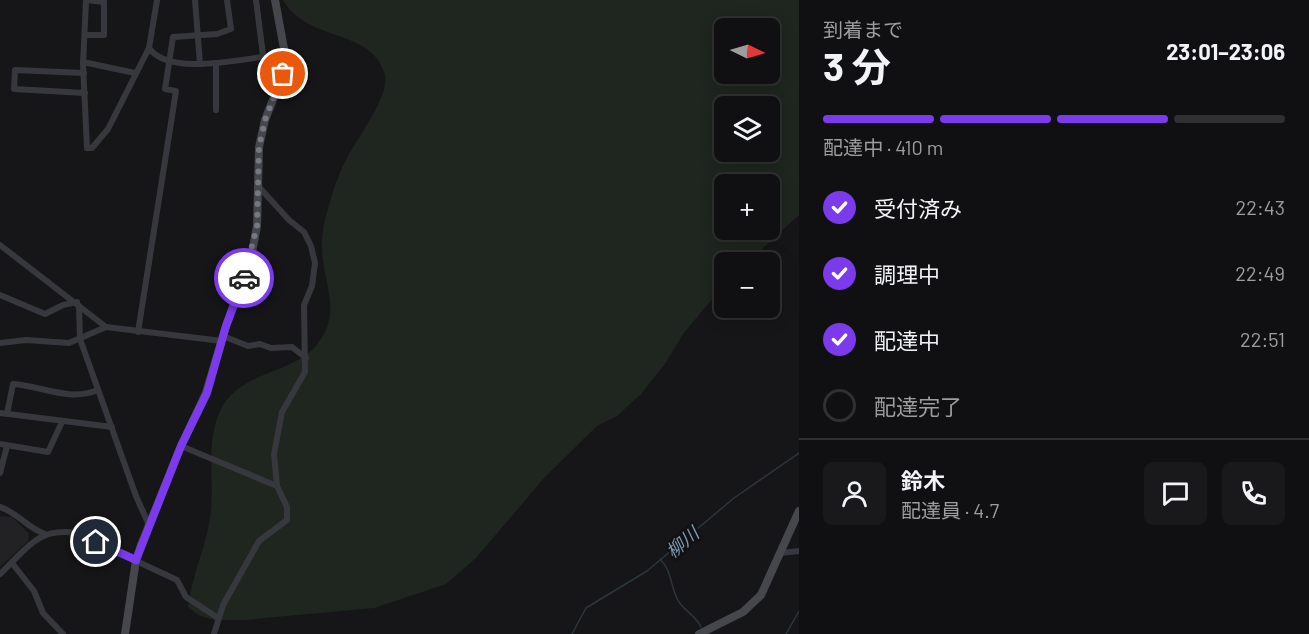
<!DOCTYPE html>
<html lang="ja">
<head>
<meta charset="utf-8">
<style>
  body { margin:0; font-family:Barlow,"Noto Sans JP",sans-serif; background:#19191b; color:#f1f3f6; height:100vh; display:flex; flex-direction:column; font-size:22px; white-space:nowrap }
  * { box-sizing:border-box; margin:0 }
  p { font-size:20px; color:#9c9d9f }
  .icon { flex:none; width:33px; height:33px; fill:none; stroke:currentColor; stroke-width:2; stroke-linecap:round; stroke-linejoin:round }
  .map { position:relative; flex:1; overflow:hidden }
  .details { display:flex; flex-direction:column; background:#101012; width:510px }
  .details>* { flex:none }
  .needle { width:39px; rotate:95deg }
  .buttons { position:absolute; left:714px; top:18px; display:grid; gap:12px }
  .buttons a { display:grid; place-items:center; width:66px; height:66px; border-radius:9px; background:#101012; box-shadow:0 3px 15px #0003,0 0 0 2px #303032; font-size:30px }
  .pin { position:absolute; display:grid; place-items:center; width:51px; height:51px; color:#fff; margin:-26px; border:3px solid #fff; border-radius:50%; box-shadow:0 2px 6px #0007 }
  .courier { position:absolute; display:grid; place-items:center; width:60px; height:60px; margin:-30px; border:4px solid #7c3aed; border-radius:50%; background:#fff; color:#222; box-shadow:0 2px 8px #0007 }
  .overview em { font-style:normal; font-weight:700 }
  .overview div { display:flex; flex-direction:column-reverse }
  .overview { display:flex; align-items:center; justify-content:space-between; height:102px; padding:0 24px }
  h1 { font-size:39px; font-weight:700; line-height:45px }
  .bar { display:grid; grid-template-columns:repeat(4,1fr); gap:9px 6px; align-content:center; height:72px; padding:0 24px }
  .bar i { height:8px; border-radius:4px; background:#303032 }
  .bar .on { background:#7c3aed }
  .bar p { grid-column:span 4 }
  .line { display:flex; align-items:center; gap:15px; padding:0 24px; border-top:2px solid #303032 }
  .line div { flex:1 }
  .round { display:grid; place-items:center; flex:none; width:63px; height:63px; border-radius:9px; background:#19191b }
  ol { padding:0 24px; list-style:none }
  li { display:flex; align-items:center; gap:18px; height:66px }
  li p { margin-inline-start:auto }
  li .icon { padding:6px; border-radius:50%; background:#7c3aed; color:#fff; stroke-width:4 }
  li:last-child { color:#9c9d9f }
  li i { width:33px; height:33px; border:3px solid #303032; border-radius:50% }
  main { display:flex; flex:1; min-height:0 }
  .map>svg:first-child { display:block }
  .built { fill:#222225 }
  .green { fill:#1e261f; fill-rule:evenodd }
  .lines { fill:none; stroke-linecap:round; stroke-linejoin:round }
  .stream { stroke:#2c353c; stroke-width:1.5 }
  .street { stroke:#37383d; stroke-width:6 }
  .secondary { stroke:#45474d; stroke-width:8 }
  .done { stroke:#757880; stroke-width:6; stroke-dasharray:0 10.8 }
  .route { stroke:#7c3aed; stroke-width:8 }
  .labels { text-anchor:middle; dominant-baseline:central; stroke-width:5; stroke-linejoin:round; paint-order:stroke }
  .water-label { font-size:18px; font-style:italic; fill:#7f9bb3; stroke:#111113 }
</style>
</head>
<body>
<main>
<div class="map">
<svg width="799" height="634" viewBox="0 0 799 634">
  <rect width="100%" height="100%" fill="#161618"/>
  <!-- built -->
  <path class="built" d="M 0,516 L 12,517 L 29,534 L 28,541 L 0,567 Z"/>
  <!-- green -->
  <path class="green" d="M 283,0 L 799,0 L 799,215 L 748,262 L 724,262 L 724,285 L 683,334 L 665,364 L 641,394 L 617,416 L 597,426 L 545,477 L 476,558 L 446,584 L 374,608 L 244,620 L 214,620 L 198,615 L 188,607 C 192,574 208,543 211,510 C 214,477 206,442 220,411 C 239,369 299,375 321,339 C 340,310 324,283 322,251 C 321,235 325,217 330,202 C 333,191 337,179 342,168 C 352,144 390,98 385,75 C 372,27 307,43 283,0 ZM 724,28 L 770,28 L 770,74 L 724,74 ZM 724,106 L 770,106 L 770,152 L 724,152 ZM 724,184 L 770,184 L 770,230 L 724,230 Z"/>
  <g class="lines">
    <!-- stream -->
    <g class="stream">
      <path d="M 660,559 C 673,572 670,588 679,602 C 686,612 696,616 701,627"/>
      <path d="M 572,634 L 586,608 L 647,571 L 734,498 L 799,453"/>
      <path d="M 786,634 L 799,611"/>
    </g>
    <!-- street -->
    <g class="street">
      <path d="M 86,0 L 83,65 L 87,148 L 92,148 L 108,129 L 149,48 L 157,0"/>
      <path d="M 195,0 L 200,64"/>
      <path d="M 256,0 L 263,55"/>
      <path d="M 85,35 L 104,35 L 104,2 L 86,0"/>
      <path d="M 149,48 C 171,79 252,56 285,54"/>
      <path d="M 83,62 L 135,73"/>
      <path d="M 216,64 L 216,110"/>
      <path d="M 84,73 L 15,70 L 14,89 L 85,93"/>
      <path d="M 0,245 L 106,327 L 222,341"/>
      <path d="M 0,295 L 45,314 L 63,305 L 77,302"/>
      <path d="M 79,306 L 80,339 L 136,496 L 149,525"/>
      <path d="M 138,332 L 176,91 L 165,89 L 173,37 L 217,34 L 231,29 L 227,0"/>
      <path d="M 223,336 L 248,346 L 260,344 L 271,348 L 292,347 L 306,358"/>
      <path d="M 0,343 L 26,340 L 69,343 L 106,327"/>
      <path d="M 0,413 L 112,427"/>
      <path d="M 7,414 L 13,384 C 43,386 68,402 98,390"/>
      <path d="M 0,444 L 48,452 L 62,422"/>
      <path d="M 181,446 L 277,486"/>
      <path d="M 0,473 L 7,446"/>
      <path d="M 0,507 C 17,512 27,528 45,534"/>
      <path d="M 780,553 L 799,551"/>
      <path d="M 12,563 L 34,591 L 43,613 L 63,634"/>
      <path d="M 0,574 C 26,550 37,527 76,533 L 177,580 L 186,597 L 218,618"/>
      <path d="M 214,634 L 223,605 L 259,541 L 287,520 L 287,507 L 277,486 L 274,454 L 282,412 L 305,372 L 304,305 L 312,286 L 315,263 L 311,246 L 304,232 L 289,220 L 259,187"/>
    </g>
    <!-- secondary -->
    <g class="secondary">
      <path d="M 125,634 L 136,560 L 141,545 L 181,446 L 206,393 L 226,326 L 251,258 L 257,226 L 259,147 L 265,120 L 283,74 L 285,54 L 275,0"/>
      <path d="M 699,634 L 743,612 L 761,595 L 799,511"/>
    </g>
  </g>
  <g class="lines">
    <!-- done -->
    <path class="done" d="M 244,278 L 257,226 L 259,147 L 265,120 L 283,74"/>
    <!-- route -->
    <path class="route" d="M 96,542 L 136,560 L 181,446 L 207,393 L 226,326 L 244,278"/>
  </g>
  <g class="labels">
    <!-- water labels -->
    <g class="water-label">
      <text transform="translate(682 542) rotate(-40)">柳川</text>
    </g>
  </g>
</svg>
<div class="buttons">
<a><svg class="needle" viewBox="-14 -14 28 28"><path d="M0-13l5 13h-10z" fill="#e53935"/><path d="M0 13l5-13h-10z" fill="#9c9d9f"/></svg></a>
<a><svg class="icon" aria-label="layers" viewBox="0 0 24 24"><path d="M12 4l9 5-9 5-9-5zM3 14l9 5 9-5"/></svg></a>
<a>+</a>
<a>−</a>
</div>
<div class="pin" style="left:283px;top:74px;background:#ea580c"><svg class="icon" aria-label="bag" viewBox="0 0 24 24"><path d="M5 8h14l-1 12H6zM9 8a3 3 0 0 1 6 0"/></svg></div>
<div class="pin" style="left:96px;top:542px;background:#1f2937"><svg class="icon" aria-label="home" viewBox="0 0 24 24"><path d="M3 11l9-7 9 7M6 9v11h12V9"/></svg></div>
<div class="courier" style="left:244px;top:278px"><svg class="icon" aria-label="car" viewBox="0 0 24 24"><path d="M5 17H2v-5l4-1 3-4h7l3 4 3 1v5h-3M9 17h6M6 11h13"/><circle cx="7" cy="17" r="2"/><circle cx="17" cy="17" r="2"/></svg></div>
</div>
<section class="details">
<div class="overview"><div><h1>3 分</h1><p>到着まで</p></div><em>23:01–23:06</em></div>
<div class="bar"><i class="on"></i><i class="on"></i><i class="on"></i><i></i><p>配達中 · 410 m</p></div>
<ol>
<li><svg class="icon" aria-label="check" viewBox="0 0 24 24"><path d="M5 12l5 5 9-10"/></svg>受付済み<p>22:43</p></li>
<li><svg class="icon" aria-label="check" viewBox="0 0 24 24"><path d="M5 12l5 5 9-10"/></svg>調理中<p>22:49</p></li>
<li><svg class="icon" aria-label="check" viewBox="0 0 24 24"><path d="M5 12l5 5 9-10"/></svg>配達中<p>22:51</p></li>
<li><i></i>配達完了</li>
</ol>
<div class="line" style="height:108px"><a class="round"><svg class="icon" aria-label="person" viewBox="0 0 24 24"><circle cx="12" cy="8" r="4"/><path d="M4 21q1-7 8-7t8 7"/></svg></a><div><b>鈴木</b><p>配達員 · 4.7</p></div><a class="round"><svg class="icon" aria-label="chat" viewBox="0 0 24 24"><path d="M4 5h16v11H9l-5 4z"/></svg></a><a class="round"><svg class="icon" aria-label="phone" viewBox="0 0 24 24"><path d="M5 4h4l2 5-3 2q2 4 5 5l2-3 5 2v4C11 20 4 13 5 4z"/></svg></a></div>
</section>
</main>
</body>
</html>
